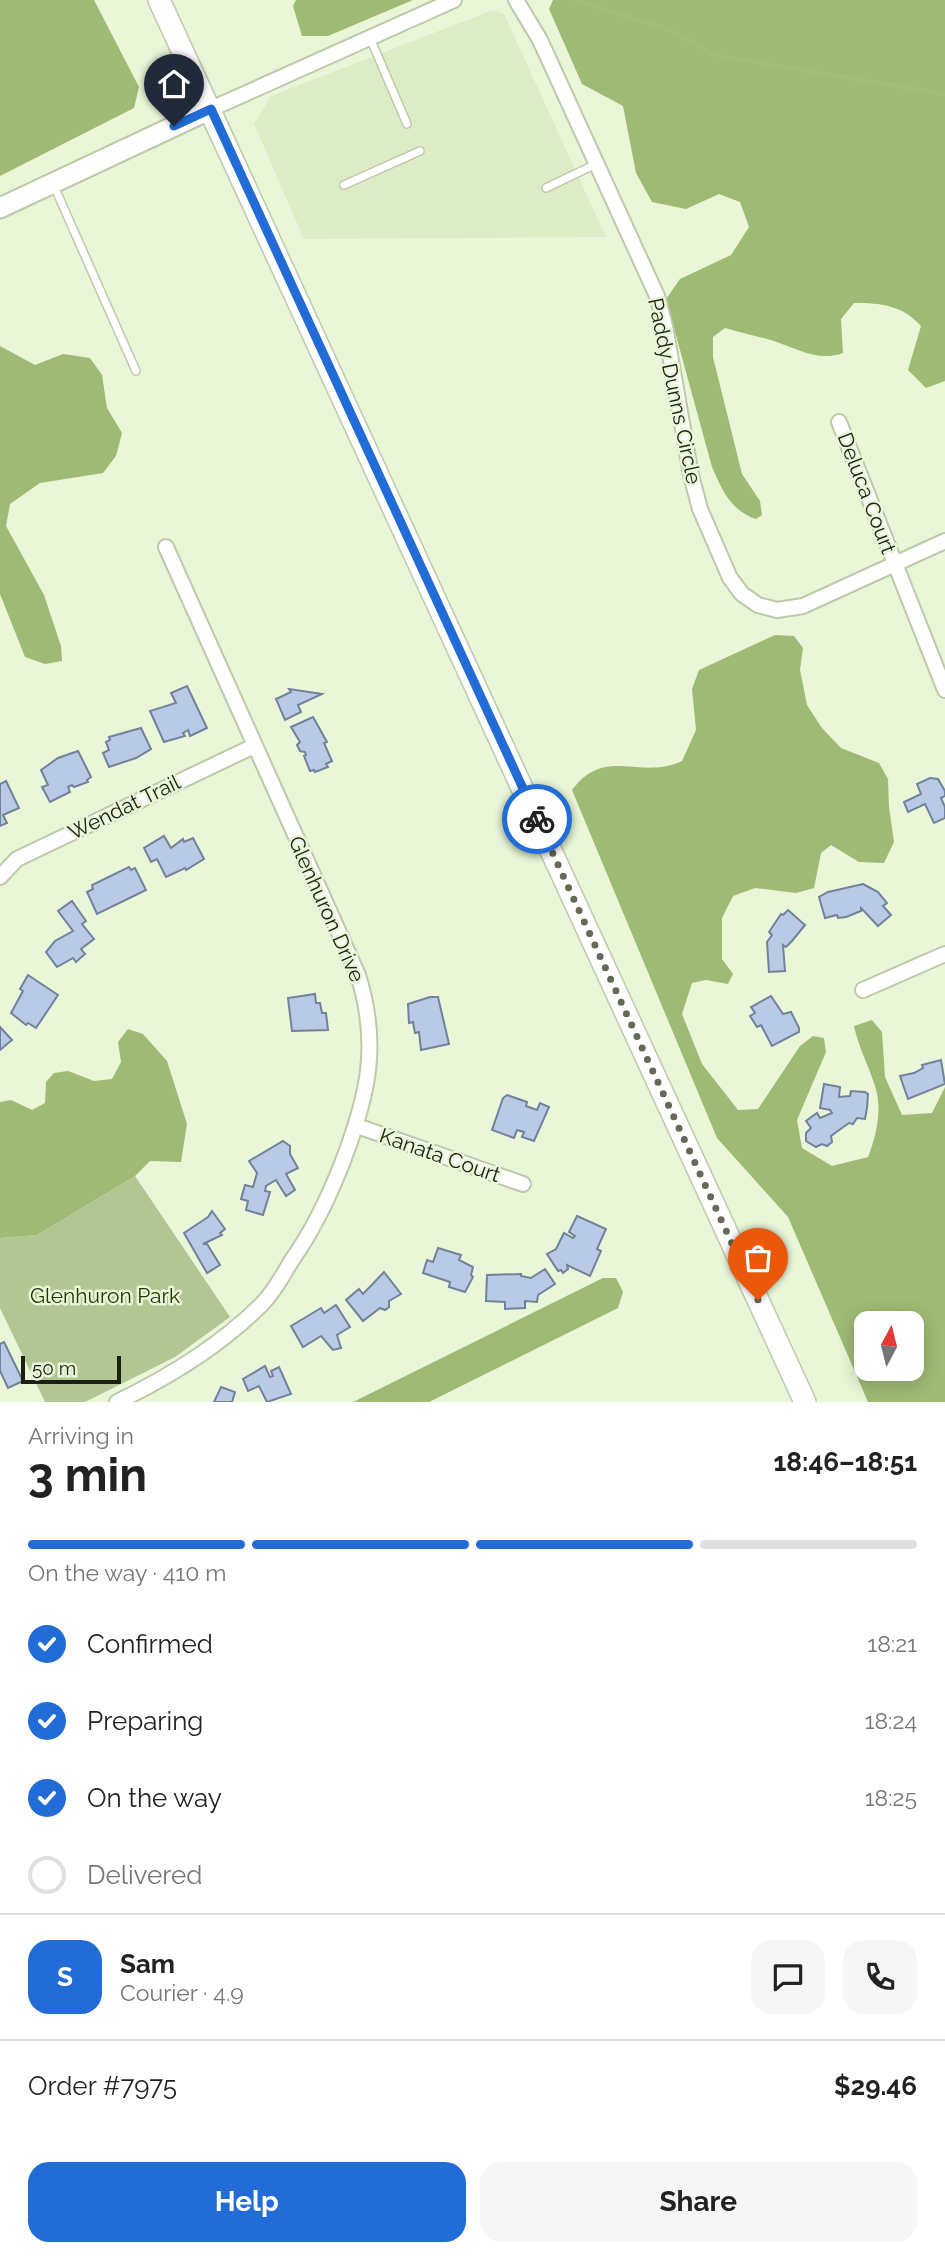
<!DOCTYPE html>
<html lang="en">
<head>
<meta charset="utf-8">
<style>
  body { margin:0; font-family:Raleway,sans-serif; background:#f6f6f6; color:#222; height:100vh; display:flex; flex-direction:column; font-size:26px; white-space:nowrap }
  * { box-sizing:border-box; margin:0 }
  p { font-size:23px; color:#767676 }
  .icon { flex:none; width:38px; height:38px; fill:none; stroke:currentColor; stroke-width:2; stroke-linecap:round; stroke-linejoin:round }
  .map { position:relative; height:1402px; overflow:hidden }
  .details { display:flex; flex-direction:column; background:#fff; flex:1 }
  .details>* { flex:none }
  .needle { width:46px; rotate:7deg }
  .tools { position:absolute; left:854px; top:1311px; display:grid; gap:14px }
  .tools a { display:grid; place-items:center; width:70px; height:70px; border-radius:14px; background:#fff; box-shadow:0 4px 18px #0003; font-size:35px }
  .scale { position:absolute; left:21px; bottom:18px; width:100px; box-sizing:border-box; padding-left:7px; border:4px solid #1b1f14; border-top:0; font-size:19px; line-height:24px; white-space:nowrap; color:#1b1f14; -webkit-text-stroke:5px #e9f6d7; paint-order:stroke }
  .pin { position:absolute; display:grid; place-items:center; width:60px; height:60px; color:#fff; margin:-72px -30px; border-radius:50% 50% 50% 0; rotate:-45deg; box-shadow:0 0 7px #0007 }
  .pin .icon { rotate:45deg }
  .courier { position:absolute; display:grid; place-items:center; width:70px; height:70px; margin:-35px; border:5px solid #216cd7; border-radius:50%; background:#fff; color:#222; box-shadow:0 2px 9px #0007 }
  .headline em { font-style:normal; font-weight:700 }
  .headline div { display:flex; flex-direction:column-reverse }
  .headline { display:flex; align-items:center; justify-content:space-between; height:119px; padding:0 28px }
  h1 { font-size:46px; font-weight:700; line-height:52px }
  .bar { display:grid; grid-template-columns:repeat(4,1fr); gap:10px 7px; align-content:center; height:84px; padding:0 28px }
  .bar i { height:9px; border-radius:5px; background:#e0e0e0 }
  .bar .selected { background:#216cd7 }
  .bar p { grid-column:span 4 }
  .line { display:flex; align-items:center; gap:18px; padding:0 28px; border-top:2px solid #e0e0e0 }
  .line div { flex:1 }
  .round { display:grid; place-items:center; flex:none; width:74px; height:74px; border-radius:21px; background:#f6f6f6 }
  ol { padding:0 28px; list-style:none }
  li { display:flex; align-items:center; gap:21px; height:77px }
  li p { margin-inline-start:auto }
  li .icon { padding:7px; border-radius:50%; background:#216cd7; color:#fff; stroke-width:4 }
  li:last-child { color:#767676 }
  li i { width:38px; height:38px; border:4px solid #e0e0e0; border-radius:50% }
  .cta { display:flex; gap:14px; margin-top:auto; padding:14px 28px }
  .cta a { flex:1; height:80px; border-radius:21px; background:#216cd7; color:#fff; font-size:28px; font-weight:700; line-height:80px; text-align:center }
  .cta a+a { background:#f6f6f6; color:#222 }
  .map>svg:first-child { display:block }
  .built { fill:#dcecc6 }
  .green { fill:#b2c694 }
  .forest { fill:#9fba75; fill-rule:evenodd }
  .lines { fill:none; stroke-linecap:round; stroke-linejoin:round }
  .stream { stroke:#a1bd78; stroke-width:4.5 }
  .building { fill:#b8cae5; stroke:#72829b; stroke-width:2 }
  .lane-casing { stroke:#bcc9ab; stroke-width:10 }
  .street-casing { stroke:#bcc9ab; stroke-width:18 }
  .secondary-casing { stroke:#bcc9ab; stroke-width:23 }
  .primary-casing { stroke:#bcc9ab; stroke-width:24 }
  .lane { stroke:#fff; stroke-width:7 }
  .street { stroke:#fff; stroke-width:14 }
  .secondary { stroke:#fff; stroke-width:19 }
  .primary { stroke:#fff; stroke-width:21 }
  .done { stroke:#636a58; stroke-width:7; stroke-dasharray:0 12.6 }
  .route { stroke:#216cd7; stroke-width:9 }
  .labels { text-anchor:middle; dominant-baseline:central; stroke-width:5; stroke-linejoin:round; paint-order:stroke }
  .street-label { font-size:21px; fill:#1b1f14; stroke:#e9f6d7 }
  .park-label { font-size:21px; fill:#263601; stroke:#e9f6d7 }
</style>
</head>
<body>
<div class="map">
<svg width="945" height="1402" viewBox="0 0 945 1402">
  <rect width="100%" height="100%" fill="#e9f6d7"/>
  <!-- built -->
  <path class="built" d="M 493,10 L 504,14 L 606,237 L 304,239 L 254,124 L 271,96 Z"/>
  <!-- green -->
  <path class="green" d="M 135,1176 L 230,1317 L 175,1357 L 85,1402 L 45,1402 L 0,1308 L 0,1238 L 37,1235 Z"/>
  <!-- forest -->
  <g class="forest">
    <path d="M 0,0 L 94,0 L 139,87 L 134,108 L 0,176 Z"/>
    <path d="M 296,0 L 413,0 L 328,36 L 302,36 L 293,6 Z"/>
    <path d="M 553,0 L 945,0 L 945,381 L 926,388 L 908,370 L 921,326 C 902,305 881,303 854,303 L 841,319 L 843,353 C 818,362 798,349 774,341 C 758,336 741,333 725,328 L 713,337 L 713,357 L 742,474 L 760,501 L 762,515 L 756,519 C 731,511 722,490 712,467 L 666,299 L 680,279 L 731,255 L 749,227 L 740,202 L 719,194 L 686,209 L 652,202 L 636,173 L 623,106 L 582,84 L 549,9 Z"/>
    <path d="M 0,346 L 35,365 L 63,354 L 90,358 L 102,375 L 107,408 L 122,433 L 116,456 L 103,473 L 40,483 L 10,504 L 6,526 L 44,595 L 61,646 L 62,661 L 45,664 L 25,657 L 0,594 Z"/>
    <path d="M 775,635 L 794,636 L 803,648 L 800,670 L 807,705 L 822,728 L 841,748 L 879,763 L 888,779 L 889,807 L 894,842 L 884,863 L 859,862 L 831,845 L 821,853 L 814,888 L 796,893 L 755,888 L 733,896 L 722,918 L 722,959 L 733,974 L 728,984 L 706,980 L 692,983 L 682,1014 L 702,1064 L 738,1110 L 758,1109 L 800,1046 L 813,1036 L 824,1038 L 826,1052 L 797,1120 L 802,1148 L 832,1166 L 868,1157 C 877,1134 883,1107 874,1083 C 867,1062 859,1048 854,1026 L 872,1020 L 882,1032 L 885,1077 L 902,1115 L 932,1113 L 945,1087 L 945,1402 L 868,1402 L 788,1217 L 717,1138 L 572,790 C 606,745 639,781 682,761 L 696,730 L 692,689 L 699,670 ZM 866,1323 L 912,1323 L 912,1368 L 866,1368 Z"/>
    <path d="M 128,1029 L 143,1034 L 167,1061 L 187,1124 L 181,1162 L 150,1161 L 135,1176 L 37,1235 L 0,1238 L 0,1102 L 11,1100 L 32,1110 L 45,1103 L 46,1082 L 54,1073 L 68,1071 L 94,1081 L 112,1079 L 121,1062 L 118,1042 Z"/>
    <path d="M 603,1278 L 616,1278 L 623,1292 L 618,1308 L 429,1402 L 353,1402 Z"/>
  </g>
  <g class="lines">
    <!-- stream -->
    <path class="stream" d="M 576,0 L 673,31 L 714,55 L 945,94"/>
  </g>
  <!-- building -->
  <g class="building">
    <path d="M 187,686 L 207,728 L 190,736 L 188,730 L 183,733 L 185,736 L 164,742 L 150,711 L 176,703 L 171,693 Z"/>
    <path d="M 289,689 L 322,694 L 298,705 L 301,712 L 285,720 L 276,699 L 291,692 Z"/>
    <path d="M 313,717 L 327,742 L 324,743 L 332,761 L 326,764 L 328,767 L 315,772 L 314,770 L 310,771 L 304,756 L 306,755 L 305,752 L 300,751 L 297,745 L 300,742 L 291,727 Z"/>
    <path d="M 141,728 L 151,749 L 136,758 L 109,767 L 103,753 L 109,750 L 106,742 L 110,740 L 109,737 Z"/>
    <path d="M 78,751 L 91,777 L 87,780 L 88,782 L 74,787 L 72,785 L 68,787 L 70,792 L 50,802 L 42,787 L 48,785 L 41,770 L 58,758 Z"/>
    <path d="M 930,778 L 938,779 L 945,791 L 945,796 L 941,798 L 945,807 L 945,818 L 934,823 L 925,804 L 908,812 L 904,802 L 921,794 L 917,784 Z"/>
    <path d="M 6,781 L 19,808 L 3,815 L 7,823 L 0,826 L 0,784 Z"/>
    <path d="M 164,836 L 171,848 L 183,839 L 184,842 L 193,838 L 204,859 L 186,870 L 185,868 L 166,877 L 157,859 L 151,862 L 144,848 Z"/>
    <path d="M 129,867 L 131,870 L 135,868 L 146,890 L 97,914 L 87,892 L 93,889 L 92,885 Z"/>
    <path d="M 863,884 L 878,892 L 887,903 L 883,906 L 891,915 L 878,926 L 861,908 L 861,911 L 846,917 L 838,918 L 837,915 L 825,918 L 819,897 L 828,892 Z"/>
    <path d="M 72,901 L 86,921 L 82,924 L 94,939 L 81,949 L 85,954 L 76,962 L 73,958 L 57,967 L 46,952 L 55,941 L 73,931 L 58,911 Z"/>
    <path d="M 788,910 L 805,925 L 792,941 L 786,947 L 783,945 L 785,971 L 769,972 L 767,942 L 772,935 L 769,932 L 781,914 L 783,915 Z"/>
    <path d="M 28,975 L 58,995 L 36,1028 L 28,1023 L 26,1025 L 11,1013 L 23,991 L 20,989 Z"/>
    <path d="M 315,994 L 316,1003 L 320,1003 L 322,1013 L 326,1013 L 328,1030 L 292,1031 L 288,998 Z"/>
    <path d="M 771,996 L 783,1014 L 791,1012 L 799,1028 L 799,1032 L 772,1046 L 761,1025 L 757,1027 L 750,1016 L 755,1013 L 751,1007 Z"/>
    <path d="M 430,997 L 438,997 L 449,1044 L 421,1050 L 419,1032 L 415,1033 L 413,1022 L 409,1023 L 408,1004 Z"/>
    <path d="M 0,1027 L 12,1040 L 0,1050 Z"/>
    <path d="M 941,1060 L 945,1084 L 908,1099 L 900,1076 L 914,1073 L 923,1068 L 922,1065 Z"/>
    <path d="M 824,1084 L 840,1087 L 839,1097 L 850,1096 L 851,1091 L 865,1092 L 868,1094 L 867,1108 L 865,1119 L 857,1118 L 853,1124 L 849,1123 L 831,1136 L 832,1142 L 827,1146 L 822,1144 L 816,1147 L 806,1141 L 806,1133 L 811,1128 L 806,1121 L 817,1113 L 820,1118 L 832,1113 L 830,1110 L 820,1108 Z"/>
    <path d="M 507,1095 L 527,1102 L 526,1106 L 537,1110 L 540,1103 L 549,1107 L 534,1141 L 522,1137 L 524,1132 L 517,1130 L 514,1138 L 492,1130 L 503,1098 Z"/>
    <path d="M 283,1141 L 290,1146 L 290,1154 L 298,1168 L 286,1174 L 295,1190 L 286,1196 L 276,1180 L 266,1186 L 265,1191 L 270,1192 L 263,1215 L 246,1210 L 248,1201 L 241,1199 L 245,1185 L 253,1187 L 257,1173 L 249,1161 Z"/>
    <path d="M 212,1211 L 225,1229 L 220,1233 L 222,1235 L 203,1244 L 207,1244 L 220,1265 L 207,1273 L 184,1233 L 208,1217 Z"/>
    <path d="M 577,1216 L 606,1229 L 597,1249 L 601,1251 L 590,1276 L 567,1265 L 568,1269 L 563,1273 L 561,1270 L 558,1271 L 547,1254 L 556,1249 L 564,1233 L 573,1238 L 575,1236 L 569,1232 Z"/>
    <path d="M 438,1248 L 461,1255 L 459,1260 L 473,1267 L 471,1275 L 473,1277 L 465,1292 L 449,1287 L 450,1282 L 423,1273 L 427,1260 L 433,1262 Z"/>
    <path d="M 545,1269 L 555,1284 L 538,1295 L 537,1302 L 525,1301 L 525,1308 L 505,1309 L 505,1302 L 486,1301 L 487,1275 L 521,1274 L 521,1276 L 531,1278 Z"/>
    <path d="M 384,1272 L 401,1294 L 389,1301 L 389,1307 L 385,1310 L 380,1308 L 363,1321 L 346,1300 L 359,1289 L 363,1294 Z"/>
    <path d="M 336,1305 L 350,1327 L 337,1335 L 341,1348 L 333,1350 L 321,1336 L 303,1347 L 291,1326 L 321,1308 L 324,1313 Z"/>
    <path d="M 4,1342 L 23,1381 L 8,1388 L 0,1371 L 0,1344 Z"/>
    <path d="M 265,1366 L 270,1377 L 273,1376 L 271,1371 L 279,1367 L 291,1394 L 267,1402 L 259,1386 L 248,1391 L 243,1379 Z"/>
    <path d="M 221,1387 L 235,1392 L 232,1402 L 214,1402 Z"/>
  </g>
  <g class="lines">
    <!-- lane casing -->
    <g class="lane-casing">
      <g id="lane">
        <path d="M 370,38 L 407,124"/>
        <path d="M 344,185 L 420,151"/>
        <path d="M 54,186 L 136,371"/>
        <path d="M 546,188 L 596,164"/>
      </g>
    </g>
    <!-- street casing -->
    <g class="street-casing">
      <g id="street">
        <path d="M 516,0 L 540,40 L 657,296 L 665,326 L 691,475 L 700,509 L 730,578 L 742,594 L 758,605 L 777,610 L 803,606 L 945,541"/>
        <path d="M 211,109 L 454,0"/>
        <path d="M 839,422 L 945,690"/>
        <path d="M 0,877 L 17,859 L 254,746"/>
        <path d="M 863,990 L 945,954"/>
        <path d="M 357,1126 L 523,1184"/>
        <path d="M 117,1402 C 169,1377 221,1345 262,1304 C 274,1292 283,1275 292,1260 C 314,1229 329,1197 343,1161 C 368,1095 380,1045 358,975 L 166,547"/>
      </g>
    </g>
    <!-- secondary casing -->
    <g class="secondary-casing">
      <path id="secondary" d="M 0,208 L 211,109"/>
    </g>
    <!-- primary casing -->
    <g class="primary-casing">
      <path id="primary" d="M 159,0 L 805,1402"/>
    </g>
    <!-- lane -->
    <use href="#lane" class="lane"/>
    <!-- street -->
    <use href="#street" class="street"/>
    <!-- secondary -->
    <use href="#secondary" class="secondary"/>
    <!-- primary -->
    <use href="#primary" class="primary"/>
  </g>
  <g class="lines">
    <!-- done -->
    <path class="done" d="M 537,819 L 758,1300"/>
    <!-- route -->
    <path class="route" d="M 174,126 L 211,109 L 537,819"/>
  </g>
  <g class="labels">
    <!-- street labels -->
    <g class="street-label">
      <text transform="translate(675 391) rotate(78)">Paddy Dunns Circle</text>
      <text transform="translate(867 493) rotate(69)">Deluca Court</text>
      <text transform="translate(124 807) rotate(-26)">Wendat Trail</text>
      <text transform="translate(327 909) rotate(66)">Glenhuron Drive</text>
      <text transform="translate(440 1155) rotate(19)">Kanata Court</text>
    </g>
    <!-- park labels -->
    <g class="park-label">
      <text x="105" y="1295">Glenhuron Park</text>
    </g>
  </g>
</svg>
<div class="tools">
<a><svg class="needle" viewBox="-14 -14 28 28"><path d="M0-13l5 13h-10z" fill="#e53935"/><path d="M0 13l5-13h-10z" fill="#767676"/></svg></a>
</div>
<div class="scale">50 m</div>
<div class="pin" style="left:758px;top:1300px;background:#ea580c"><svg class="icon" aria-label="bag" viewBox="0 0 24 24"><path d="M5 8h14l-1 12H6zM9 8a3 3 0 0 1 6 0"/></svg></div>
<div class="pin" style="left:174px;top:126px;background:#1f2937"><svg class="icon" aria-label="home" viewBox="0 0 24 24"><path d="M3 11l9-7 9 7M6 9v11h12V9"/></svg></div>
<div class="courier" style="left:537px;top:819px"><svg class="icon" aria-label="bike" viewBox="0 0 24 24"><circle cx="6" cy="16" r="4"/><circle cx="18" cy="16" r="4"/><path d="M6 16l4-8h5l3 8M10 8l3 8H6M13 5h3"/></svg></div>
</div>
<section class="details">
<div class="headline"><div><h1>3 min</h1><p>Arriving in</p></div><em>18:46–18:51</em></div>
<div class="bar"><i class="selected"></i><i class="selected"></i><i class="selected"></i><i></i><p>On the way · 410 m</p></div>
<ol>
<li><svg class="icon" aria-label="check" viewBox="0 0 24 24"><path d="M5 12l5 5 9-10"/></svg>Confirmed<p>18:21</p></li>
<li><svg class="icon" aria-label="check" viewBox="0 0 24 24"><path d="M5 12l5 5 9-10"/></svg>Preparing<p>18:24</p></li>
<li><svg class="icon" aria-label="check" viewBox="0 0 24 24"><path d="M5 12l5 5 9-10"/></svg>On the way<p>18:25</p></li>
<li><i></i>Delivered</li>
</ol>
<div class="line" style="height:126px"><b class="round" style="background:#216cd7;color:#fff">S</b><div><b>Sam</b><p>Courier · 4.9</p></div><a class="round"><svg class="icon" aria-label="chat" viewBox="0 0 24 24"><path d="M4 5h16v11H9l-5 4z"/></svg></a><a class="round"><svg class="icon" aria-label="phone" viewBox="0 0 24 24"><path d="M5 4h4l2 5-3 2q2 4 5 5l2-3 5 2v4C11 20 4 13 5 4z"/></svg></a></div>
<div class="line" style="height:91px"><div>Order #7975</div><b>$29.46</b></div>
<div class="cta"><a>Help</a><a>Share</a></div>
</section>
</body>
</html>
